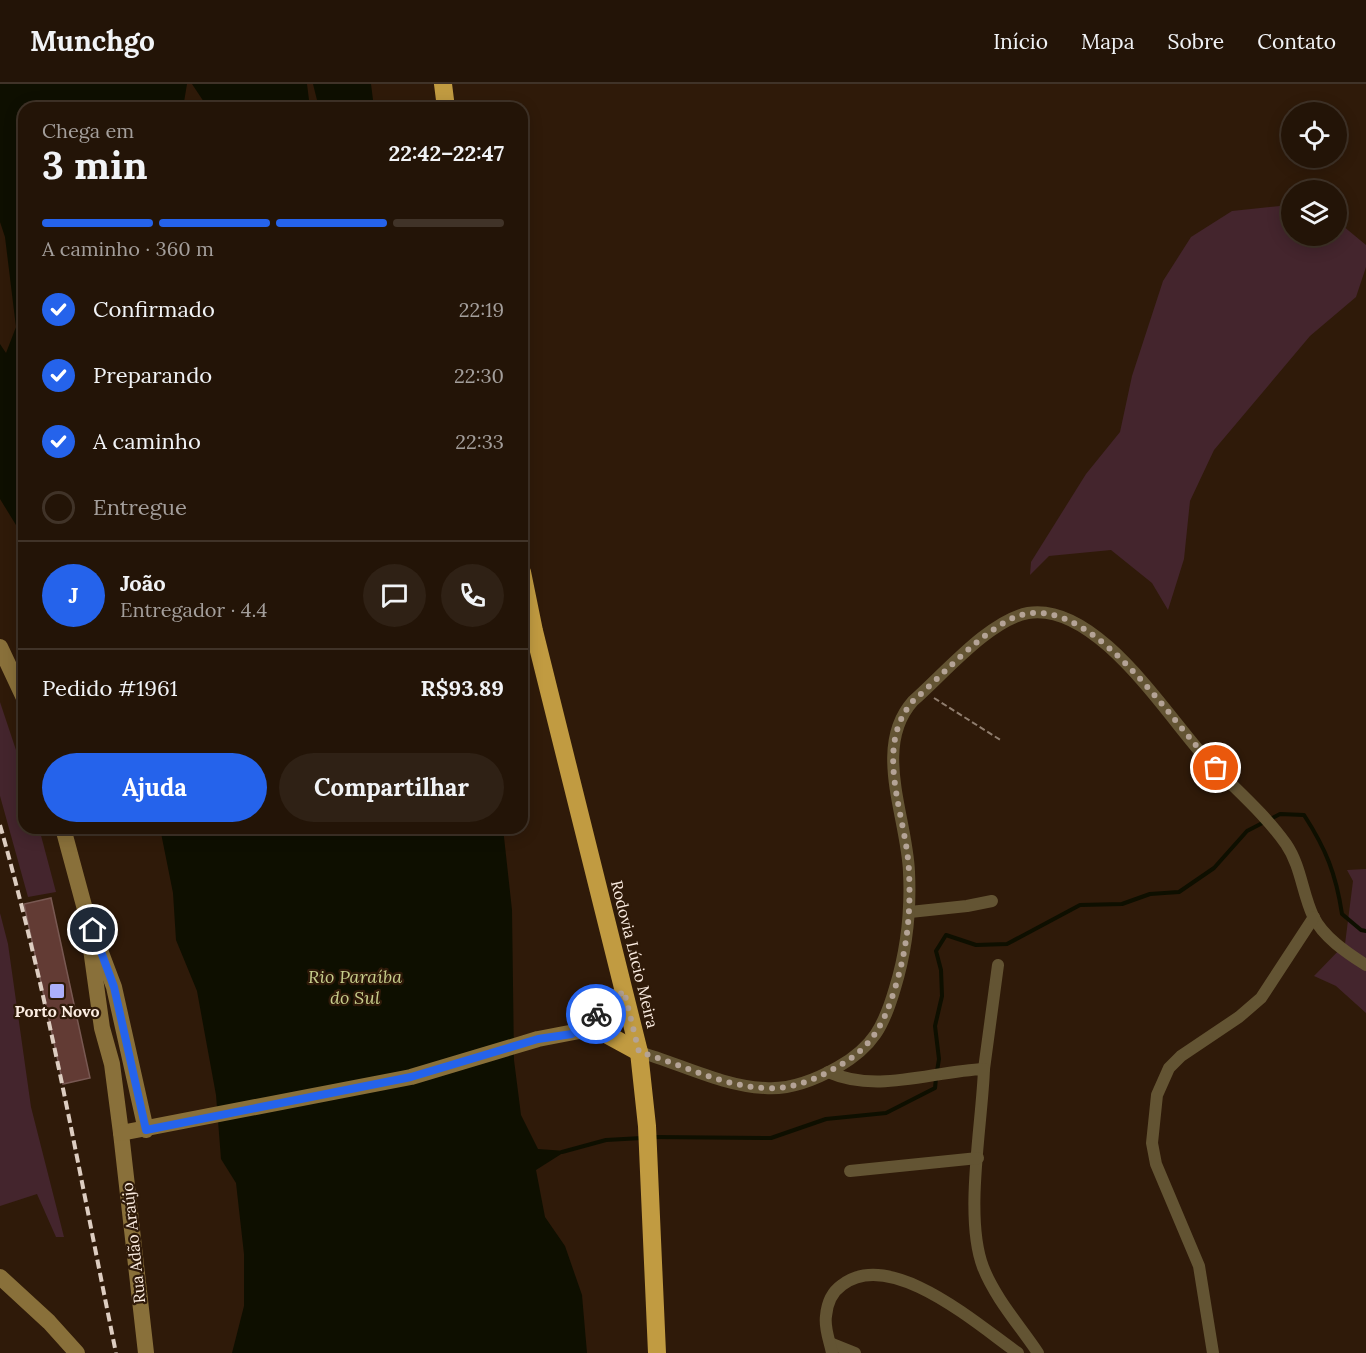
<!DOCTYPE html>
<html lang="pt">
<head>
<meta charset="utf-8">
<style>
  body { margin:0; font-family:Lora,serif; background:#2f2115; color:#f1f3f6; height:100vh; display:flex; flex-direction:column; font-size:22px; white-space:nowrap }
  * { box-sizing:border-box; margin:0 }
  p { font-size:20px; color:#a39e9b }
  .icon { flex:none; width:33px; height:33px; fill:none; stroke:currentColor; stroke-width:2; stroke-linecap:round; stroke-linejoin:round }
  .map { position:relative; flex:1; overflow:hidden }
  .details { position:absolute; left:18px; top:18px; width:510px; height:732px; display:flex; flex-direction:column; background:#231407; border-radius:18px; box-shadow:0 3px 15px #0003,0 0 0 2px #403328 }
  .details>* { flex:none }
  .controls { position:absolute; left:1281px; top:18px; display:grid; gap:12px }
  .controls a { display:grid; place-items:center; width:66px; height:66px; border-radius:50%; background:#231407; box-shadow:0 3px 15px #0003,0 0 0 2px #403328; font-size:30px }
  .pin { position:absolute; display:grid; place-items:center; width:51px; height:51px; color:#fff; margin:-26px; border:3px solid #fff; border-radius:50%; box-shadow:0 2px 6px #0007 }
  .courier { position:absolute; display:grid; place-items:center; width:60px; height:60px; margin:-30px; border:4px solid #2563eb; border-radius:50%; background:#fff; color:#222; box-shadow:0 2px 8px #0007 }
  .headline em { font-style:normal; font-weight:700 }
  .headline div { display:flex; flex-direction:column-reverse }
  .headline { display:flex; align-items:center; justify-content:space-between; height:102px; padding:0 24px }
  h1 { font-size:39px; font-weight:700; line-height:45px }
  .bar { display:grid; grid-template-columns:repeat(4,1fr); gap:9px 6px; align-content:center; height:72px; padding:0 24px }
  .bar i { height:8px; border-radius:4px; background:#403328 }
  .bar .selected { background:#2563eb }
  .bar p { grid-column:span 4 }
  .line { display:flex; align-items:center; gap:15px; padding:0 24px; border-top:2px solid #403328 }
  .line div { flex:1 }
  .round { display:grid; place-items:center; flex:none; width:63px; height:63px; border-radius:32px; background:#2f2115 }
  ol { padding:0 24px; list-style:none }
  li { display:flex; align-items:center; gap:18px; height:66px }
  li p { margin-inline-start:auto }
  li .icon { padding:6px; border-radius:50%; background:#2563eb; color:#fff; stroke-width:4 }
  li:last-child { color:#a39e9b }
  li i { width:33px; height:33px; border:3px solid #403328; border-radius:50% }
  .cta { display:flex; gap:12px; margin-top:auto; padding:12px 24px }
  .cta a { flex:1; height:69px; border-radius:36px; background:#2563eb; color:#fff; font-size:24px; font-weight:700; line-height:69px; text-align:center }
  .cta a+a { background:#2f2115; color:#f1f3f6 }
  header { display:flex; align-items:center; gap:36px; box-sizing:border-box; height:84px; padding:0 30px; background:#231407; border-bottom:2px solid #403328 }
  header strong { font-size:28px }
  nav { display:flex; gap:33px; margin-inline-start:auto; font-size:21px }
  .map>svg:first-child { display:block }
  .green { fill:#44252d }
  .water { fill:#0e0f00 }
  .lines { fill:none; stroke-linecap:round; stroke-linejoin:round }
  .stream { stroke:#0e0f00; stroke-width:4 }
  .building { fill:#623b34; stroke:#785852; stroke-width:1.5 }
  .path { stroke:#8f7d6e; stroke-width:2; stroke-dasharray:6 3; stroke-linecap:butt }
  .street { stroke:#635433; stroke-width:12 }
  .secondary { stroke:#89703a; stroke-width:16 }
  .highway { stroke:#c19b41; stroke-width:18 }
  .rail { stroke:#ddcdc1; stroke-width:4; stroke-dasharray:9 4.5; stroke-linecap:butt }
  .done { stroke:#b4a396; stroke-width:6; stroke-dasharray:0 10.8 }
  .route { stroke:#2563eb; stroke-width:8 }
  .poi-dot { fill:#acaffb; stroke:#2f1a09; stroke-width:2 }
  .labels { text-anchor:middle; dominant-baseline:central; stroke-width:4.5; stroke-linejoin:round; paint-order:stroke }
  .street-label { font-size:16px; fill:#fcede2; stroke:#2f1a09 }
  .poi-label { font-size:16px; font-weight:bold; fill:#fcede2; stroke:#2f1a09 }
  .water-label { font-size:18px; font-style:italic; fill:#c6cd8b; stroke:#2f1a09 }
</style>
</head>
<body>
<header>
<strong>Munchgo</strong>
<nav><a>Início</a><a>Mapa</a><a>Sobre</a><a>Contato</a></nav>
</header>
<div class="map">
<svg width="1366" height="1269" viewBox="0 0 1366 1269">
  <rect width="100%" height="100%" fill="#2f1a09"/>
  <!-- green -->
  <g class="green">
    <path d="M 1280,122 L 1291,125 L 1292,152 L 1336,152 L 1337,137 L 1366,161 L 1366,183 L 1356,213 L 1310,252 L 1214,366 L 1190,417 L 1184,475 L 1168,526 L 1152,499 L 1111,466 L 1049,472 L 1030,491 L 1031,478 L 1086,390 L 1120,348 L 1132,292 L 1163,197 L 1191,153 L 1232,127 Z"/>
    <path d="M 0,618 L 24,690 L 24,744 L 39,744 L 56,808 L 28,813 L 0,712 Z"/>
    <path d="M 1366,785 L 1366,929 L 1336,902 L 1314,892 L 1345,860 L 1353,797 L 1347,786 Z"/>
    <path d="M 0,829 L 8,860 L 31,1023 L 64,1153 L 56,1153 L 37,1110 L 0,1122 Z"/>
  </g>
  <!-- water -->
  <g class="water">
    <path d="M 0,0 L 187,0 L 183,24 L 24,24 L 24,454 L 0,415 L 0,260 L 6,269 L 16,243 L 5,153 L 0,138 Z"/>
    <path d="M 192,0 L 307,0 L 310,24 L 208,24 Z"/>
    <path d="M 313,0 L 371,0 L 374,24 L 319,24 Z"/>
    <path d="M 160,744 L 503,744 L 512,826 L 514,976 L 521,1031 L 538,1065 L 566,1067 L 536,1086 L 545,1133 L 565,1162 L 582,1211 L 587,1269 L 232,1269 L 244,1222 L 244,1170 L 236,1099 L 221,1075 L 216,1011 L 205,951 L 197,907 L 176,856 L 173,809 Z"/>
  </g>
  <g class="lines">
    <!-- stream -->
    <g class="stream">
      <path d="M 937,987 L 939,975 L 935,942 L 942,912 L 941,886 L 936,867 L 946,851 L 976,861 L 1007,860 L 1080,821 L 1122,820 L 1150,810 L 1179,808 L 1214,784 L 1247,747 L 1280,730 L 1304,731 C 1326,765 1336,790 1342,830 L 1361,846 L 1366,847"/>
      <path d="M 653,1053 L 771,1054 L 826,1035 L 886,1029 L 935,1004 L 936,994"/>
      <path d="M 562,1068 L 606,1056 L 642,1054"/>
    </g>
  </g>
  <!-- building -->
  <path class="building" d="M 51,814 L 90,994 L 63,1000 L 24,820 Z"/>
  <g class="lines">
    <!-- path -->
    <path class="path" d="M 934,614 L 1002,657"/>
    <!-- street -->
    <g class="street">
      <path d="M 910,828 L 967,822 L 992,817"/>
      <path d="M 639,968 C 681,980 722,1002 765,1004 C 791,1006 817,995 838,983 C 873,963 884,942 895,904 C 907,865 911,829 909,788 C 907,733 872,663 913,617 C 942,592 989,536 1028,529 C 1095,518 1163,626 1202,670 C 1229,700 1262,726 1286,760 C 1301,782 1302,808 1313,832 C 1323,853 1347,869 1366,881"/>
      <path d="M 984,985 L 998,881"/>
      <path d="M 828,988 C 878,1010 932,987 984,985 C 982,1041 964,1133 983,1183 C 995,1214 1020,1242 1038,1269"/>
      <path d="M 850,1087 L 978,1074"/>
      <path d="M 830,1259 L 855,1269"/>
      <path d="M 832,1269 C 830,1258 824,1244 826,1232 C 827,1220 832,1208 842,1201 C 891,1163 979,1242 1018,1269"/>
      <path d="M 1213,1269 L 1199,1182 L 1156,1080 L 1152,1059 L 1157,1011 L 1169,984 L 1181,972 L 1239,933 L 1261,914 L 1314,833"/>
    </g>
    <!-- secondary -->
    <g class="secondary">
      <path d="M 0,563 L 24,614"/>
      <path d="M 63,744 L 86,829 L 114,903 L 146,1046"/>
      <path d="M 86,829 L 102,944 L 112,980 L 121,1049 L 146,1269"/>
      <path d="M 578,944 L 624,907"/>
      <path d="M 121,1049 L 411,993 L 538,955 L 595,944 L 629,927"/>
      <path d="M 0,1193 L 49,1238 L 77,1269"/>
    </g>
    <!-- highway -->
    <g class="highway">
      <path d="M 443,0 L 446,24"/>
      <path d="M 522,488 L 534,547 L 639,968 L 647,1042 L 657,1269"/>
      <path d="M 595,944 L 639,968"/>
    </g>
    <!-- rail -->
    <path class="rail" d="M 0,741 C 49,914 80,1093 116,1269"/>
  </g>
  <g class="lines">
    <!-- done -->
    <path class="done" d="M 596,930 L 624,907 L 639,968 C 681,980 721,1002 765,1004 C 793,1006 819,994 842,980 C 873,962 885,937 895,904 C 907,865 911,829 909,788 C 907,733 872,664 913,617 C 943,591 972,557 1007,537 C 1083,493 1171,639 1216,684"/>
    <!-- route -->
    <path class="route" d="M 93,846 L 114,903 L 146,1046 L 411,993 L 538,955 L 572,950 L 596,930"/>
  </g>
  <!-- markers -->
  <rect class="poi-dot" x="49" y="899" width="16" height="16" rx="3"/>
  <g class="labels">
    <!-- street labels -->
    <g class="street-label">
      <text transform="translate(635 870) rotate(76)">Rodovia Lúcio Meira</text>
      <text transform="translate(133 1159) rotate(-96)">Rua Adão Araújo</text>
    </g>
    <!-- poi labels -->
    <g class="poi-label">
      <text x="57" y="927">Porto Novo</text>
    </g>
    <!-- water labels -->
    <g class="water-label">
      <text x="355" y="892">Rio Paraíba<tspan x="355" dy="21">do Sul</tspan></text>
    </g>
  </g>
</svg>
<div class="controls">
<a><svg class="icon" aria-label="locate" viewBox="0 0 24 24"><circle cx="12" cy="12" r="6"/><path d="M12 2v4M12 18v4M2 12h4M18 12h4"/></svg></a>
<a><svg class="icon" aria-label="layers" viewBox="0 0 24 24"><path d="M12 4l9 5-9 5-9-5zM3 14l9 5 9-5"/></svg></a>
</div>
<div class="pin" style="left:1216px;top:684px;background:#ea580c"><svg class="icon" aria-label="bag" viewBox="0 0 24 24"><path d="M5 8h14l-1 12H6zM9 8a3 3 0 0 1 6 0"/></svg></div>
<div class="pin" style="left:93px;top:846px;background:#1f2937"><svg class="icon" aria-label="home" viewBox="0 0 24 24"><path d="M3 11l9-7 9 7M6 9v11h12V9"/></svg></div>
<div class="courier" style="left:596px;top:930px"><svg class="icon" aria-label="bike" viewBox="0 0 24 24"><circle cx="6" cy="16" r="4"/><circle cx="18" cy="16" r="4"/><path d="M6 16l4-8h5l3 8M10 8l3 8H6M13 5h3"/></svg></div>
<section class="details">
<div class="headline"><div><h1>3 min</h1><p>Chega em</p></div><em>22:42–22:47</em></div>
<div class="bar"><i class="selected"></i><i class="selected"></i><i class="selected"></i><i></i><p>A caminho · 360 m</p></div>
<ol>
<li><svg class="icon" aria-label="check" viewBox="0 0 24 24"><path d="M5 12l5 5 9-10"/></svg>Confirmado<p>22:19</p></li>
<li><svg class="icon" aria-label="check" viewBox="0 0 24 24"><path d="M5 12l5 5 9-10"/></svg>Preparando<p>22:30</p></li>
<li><svg class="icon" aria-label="check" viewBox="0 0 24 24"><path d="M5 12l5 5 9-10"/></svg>A caminho<p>22:33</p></li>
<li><i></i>Entregue</li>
</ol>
<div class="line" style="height:108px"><b class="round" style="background:#2563eb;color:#fff">J</b><div><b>João</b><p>Entregador · 4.4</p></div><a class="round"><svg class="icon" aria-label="chat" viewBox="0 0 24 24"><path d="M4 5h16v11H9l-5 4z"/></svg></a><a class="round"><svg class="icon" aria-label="phone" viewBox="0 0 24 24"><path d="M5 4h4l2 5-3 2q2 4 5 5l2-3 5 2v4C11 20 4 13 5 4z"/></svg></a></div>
<div class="line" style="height:78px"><div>Pedido #1961</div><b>R$93.89</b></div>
<div class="cta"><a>Ajuda</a><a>Compartilhar</a></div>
</section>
</div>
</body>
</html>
